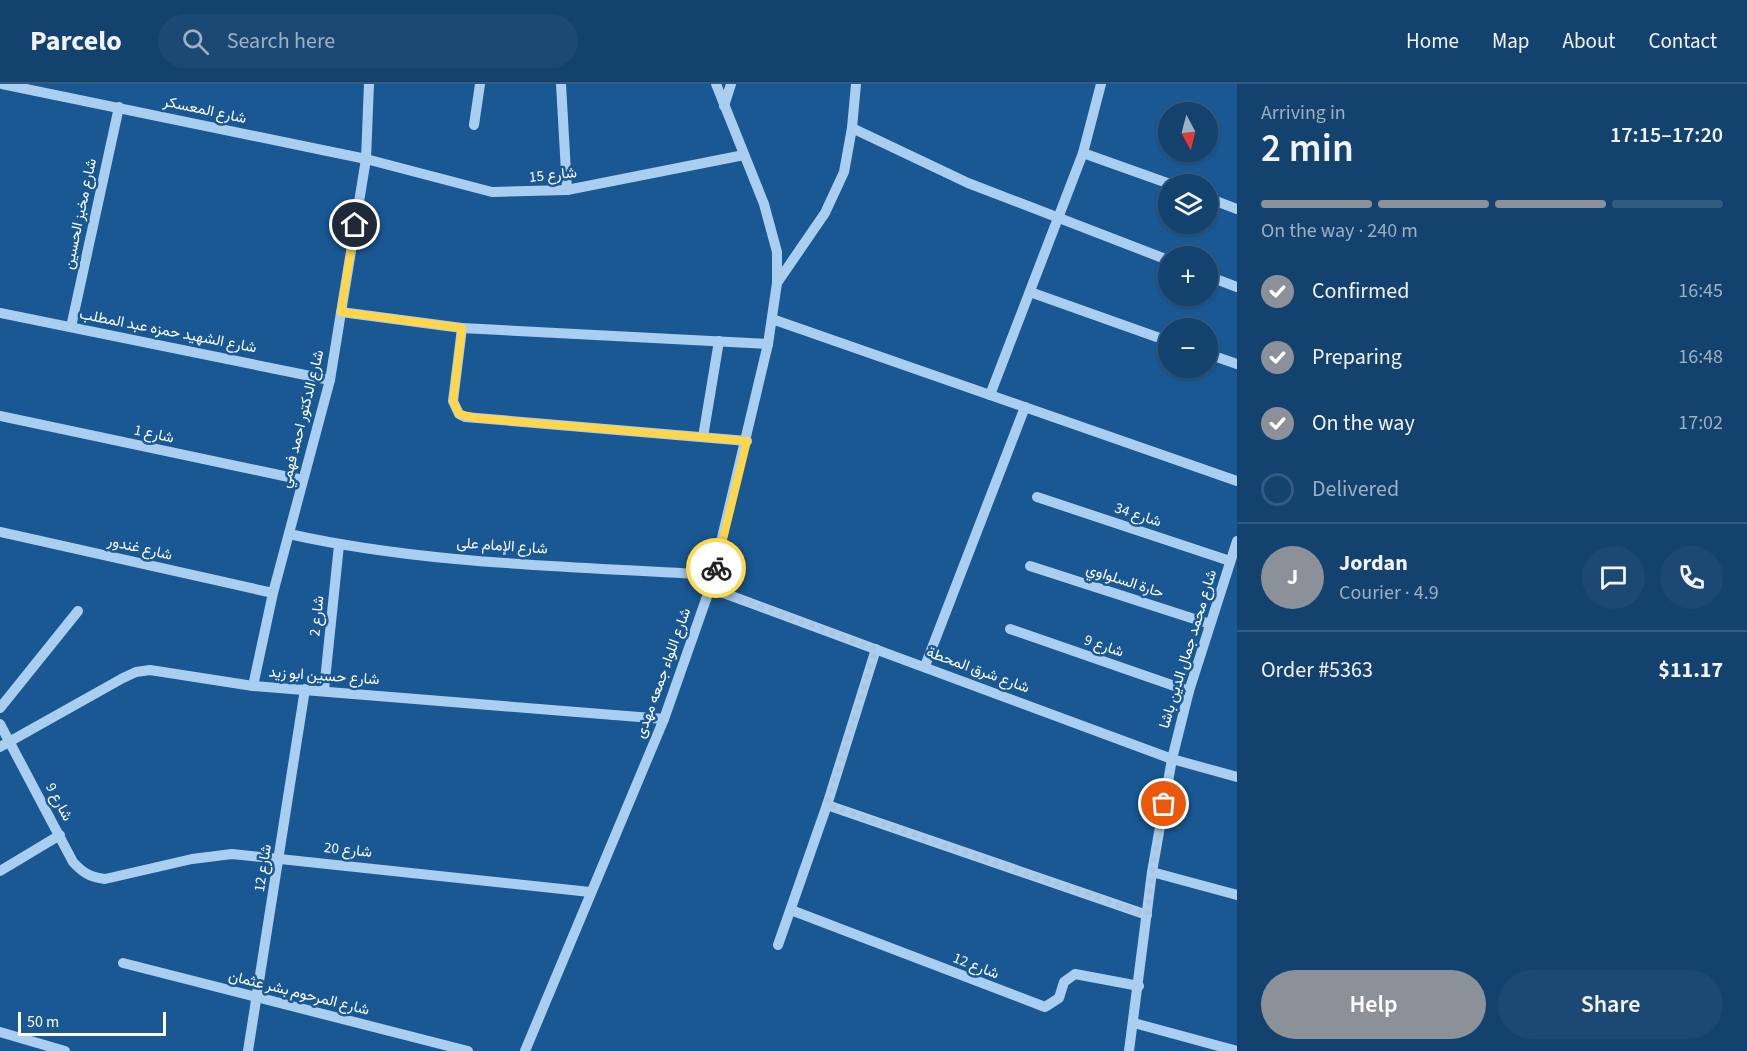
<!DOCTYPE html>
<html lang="en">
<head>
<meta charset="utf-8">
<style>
  body { margin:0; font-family:"Source Sans 3",Vazirmatn,sans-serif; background:#1c4973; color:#f1f3f6; height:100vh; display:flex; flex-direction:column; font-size:22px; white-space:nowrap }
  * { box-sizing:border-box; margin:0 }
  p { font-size:20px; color:#9db0c2 }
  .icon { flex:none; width:33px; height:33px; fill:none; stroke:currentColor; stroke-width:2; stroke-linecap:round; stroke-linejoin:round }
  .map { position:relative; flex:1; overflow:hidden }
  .sheet { display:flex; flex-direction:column; background:#13426e; width:510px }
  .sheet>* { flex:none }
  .needle { width:39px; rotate:173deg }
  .tools { position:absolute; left:1158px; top:18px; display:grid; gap:12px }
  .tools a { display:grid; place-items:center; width:60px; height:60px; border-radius:50%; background:#13426e; box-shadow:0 2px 4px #0004,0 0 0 2px #325b81; font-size:30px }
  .scale { position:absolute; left:18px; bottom:15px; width:148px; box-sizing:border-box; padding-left:6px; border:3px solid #fff; border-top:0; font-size:16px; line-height:21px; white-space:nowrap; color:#fff; -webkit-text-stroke:4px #195893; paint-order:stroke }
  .pin { position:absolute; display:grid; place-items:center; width:51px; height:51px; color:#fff; margin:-26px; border:3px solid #fff; border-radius:50%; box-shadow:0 2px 6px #0007 }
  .courier { position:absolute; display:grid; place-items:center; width:60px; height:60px; margin:-30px; border:4px solid #ffd54a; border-radius:50%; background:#fff; color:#222; box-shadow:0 2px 8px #0007 }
  .summary em { font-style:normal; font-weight:600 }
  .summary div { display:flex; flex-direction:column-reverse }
  .summary { display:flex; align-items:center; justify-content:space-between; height:102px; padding:0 24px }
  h1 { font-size:39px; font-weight:600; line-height:45px }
  .bar { display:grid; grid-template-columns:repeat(4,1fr); gap:9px 6px; align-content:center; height:72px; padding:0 24px }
  .bar i { height:8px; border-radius:4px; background:#325b81 }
  .bar .current { background:#8c9099 }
  .bar p { grid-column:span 4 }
  .line { display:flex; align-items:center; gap:15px; padding:0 24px; border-top:2px solid #325b81 }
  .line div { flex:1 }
  .round { display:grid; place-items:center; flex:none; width:63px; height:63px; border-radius:32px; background:#1c4973 }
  ol { padding:0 24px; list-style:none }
  li { display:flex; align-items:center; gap:18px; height:66px }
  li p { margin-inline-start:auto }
  li .icon { padding:6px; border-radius:50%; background:#8c9099; color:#fff; stroke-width:4 }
  li:last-child { color:#9db0c2 }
  li i { width:33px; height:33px; border:3px solid #325b81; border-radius:50% }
  .cta { display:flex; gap:12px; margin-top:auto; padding:12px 24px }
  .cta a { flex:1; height:69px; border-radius:36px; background:#8c9099; color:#fff; font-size:24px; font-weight:600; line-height:69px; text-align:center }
  .cta a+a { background:#1c4973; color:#f1f3f6 }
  header { display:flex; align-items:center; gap:36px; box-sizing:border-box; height:84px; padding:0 30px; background:#13426e; border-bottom:2px solid #325b81 }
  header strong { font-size:28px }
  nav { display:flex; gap:33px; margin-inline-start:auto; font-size:21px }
  .search { width:420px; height:54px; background:#1c4973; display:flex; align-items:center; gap:15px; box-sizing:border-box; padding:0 21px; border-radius:33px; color:#9db0c2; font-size:22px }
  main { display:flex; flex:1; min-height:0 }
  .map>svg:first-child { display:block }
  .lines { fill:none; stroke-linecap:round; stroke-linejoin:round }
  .minor { stroke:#a9cef0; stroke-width:10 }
  .done { stroke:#aec5d9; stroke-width:6; stroke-dasharray:0 10.8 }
  .route { stroke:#ffd54a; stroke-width:8 }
  .labels { text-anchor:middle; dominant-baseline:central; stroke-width:5; stroke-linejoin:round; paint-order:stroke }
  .street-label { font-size:15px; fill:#fff; stroke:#195893 }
</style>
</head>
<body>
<header>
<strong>Parcelo</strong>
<div class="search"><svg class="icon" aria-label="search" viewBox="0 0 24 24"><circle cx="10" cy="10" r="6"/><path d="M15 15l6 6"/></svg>Search here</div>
<nav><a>Home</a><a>Map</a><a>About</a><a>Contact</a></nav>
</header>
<main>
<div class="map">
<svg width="1237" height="967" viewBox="0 0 1237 967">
  <rect width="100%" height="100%" fill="#195893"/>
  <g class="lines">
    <!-- minor -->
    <g class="minor">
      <path d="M 2,0 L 366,75 L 492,108 L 567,106 L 744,71"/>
      <path d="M 561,0 L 567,106"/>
      <path d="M 724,22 L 731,0"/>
      <path d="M 474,41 L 480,0"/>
      <path d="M 852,44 L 856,0"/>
      <path d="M 1083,69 L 1170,100"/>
      <path d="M 1208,114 L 1237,125"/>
      <path d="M 1208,192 L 1237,203"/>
      <path d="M 777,199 L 825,129 L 844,88 L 852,44 L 968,99 L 1168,176"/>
      <path d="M 1030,208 L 1168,257"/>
      <path d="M 341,228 L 462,244 L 768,260"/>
      <path d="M 0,229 L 330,296"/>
      <path d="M 772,235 L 1237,397"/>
      <path d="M 71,243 L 119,23"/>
      <path d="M 462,244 L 453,317 L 459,330 L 465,333 L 747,357"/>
      <path d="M 1208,270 L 1237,280"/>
      <path d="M 990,311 L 1083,69 L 1101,0"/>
      <path d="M 0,332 L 303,396"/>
      <path d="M 703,353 L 719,257"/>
      <path d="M 1037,413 L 1230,477"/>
      <path d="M 0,448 L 273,509"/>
      <path d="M 289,450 C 428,481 573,482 714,491"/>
      <path d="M 1030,482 L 1210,540"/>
      <path d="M 710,504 L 1172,675 L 1237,693"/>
      <path d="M 1010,545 L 1189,607"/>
      <path d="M 925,582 L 1025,323"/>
      <path d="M 253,602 L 273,509 L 330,296 L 366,75 L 369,0"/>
      <path d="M 324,606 L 339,461"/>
      <path d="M 0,624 L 78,527"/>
      <path d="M 0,640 L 73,778 C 83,789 90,793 105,795 L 192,775 L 232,770 L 590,808"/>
      <path d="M 0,663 L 123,594 L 136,588 L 150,586 L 253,602 L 664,635"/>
      <path d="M 827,721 L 1147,831"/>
      <path d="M 0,787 L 60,751"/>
      <path d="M 1152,788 L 1237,811"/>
      <path d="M 791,826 L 1045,923 L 1059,914 L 1064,898 L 1075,890 L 1139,902"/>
      <path d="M 778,861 L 827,721 L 876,565"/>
      <path d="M 123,879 L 468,967"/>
      <path d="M 1134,939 L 1237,967"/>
      <path d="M 0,948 L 65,967"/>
      <path d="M 248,967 L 305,605"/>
      <path d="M 525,967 L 664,635 L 710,504 L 768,260 L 777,199 L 777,168 L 764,120 L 716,0"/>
      <path d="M 1129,967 L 1152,788 L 1172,675 L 1189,607 L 1237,457"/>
    </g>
  </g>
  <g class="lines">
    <!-- done -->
    <path class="done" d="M 716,484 L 710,504 L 876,565 L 827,721 L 1147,831 L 1152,788 L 1164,720"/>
    <!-- route -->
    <path class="route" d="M 355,141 L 341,228 L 462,244 L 453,317 L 459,330 L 476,334 L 747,357 L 716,484"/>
  </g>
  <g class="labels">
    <!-- street labels -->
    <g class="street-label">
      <text transform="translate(205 26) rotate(12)">شارع المعسكر</text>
      <text transform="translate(553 91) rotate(-6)">شارع 15</text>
      <text transform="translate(80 130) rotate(-78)">شارع مخبز الحسين</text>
      <text transform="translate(168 247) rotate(11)">شارع الشهيد حمزه عبد المطلب</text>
      <text transform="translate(302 335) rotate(-76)">شارع الدكتور احمد فهمي</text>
      <text transform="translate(154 350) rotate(12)">شارع 1</text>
      <text transform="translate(1138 431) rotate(18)">شارع 34</text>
      <text transform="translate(502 462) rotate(4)">شارع الإمام على</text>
      <text transform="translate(140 464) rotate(13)">شارع غندور</text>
      <text transform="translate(1125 497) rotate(18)">حارة السلواوي</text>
      <text transform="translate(317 532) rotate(-84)">شارع 2</text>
      <text transform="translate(1104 562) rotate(19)">شارع 9</text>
      <text transform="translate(1188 565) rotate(-73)">شارع محمد جمال الدين باشا</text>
      <text transform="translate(978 586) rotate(20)">شارع شرق المحطة</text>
      <text transform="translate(663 589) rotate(-70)">شارع اللواء جمعه مهدى</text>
      <text transform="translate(324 592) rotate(4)">شارع حسين ابو زيد</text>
      <text transform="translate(59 718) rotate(62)">شارع 9</text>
      <text transform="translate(348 766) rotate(6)">شارع 20</text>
      <text transform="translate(263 784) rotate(-81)">شارع 12</text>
      <text transform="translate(976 882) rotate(21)">شارع 12</text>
      <text transform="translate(299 909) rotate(14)">شارع المرحوم بشر عثمان</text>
    </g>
  </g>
</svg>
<div class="tools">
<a><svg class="needle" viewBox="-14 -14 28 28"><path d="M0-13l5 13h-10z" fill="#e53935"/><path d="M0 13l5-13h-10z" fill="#9db0c2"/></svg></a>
<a><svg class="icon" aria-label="layers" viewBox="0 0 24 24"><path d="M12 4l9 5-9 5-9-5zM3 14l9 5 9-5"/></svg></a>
<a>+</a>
<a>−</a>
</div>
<div class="scale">50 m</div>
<div class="pin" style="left:1164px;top:720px;background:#ea580c"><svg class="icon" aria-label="bag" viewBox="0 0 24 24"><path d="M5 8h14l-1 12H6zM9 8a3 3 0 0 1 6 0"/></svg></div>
<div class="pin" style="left:355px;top:141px;background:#1f2937"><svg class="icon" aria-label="home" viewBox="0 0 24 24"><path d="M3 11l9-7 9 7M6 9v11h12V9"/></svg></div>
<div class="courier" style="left:716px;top:484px"><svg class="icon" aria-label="bike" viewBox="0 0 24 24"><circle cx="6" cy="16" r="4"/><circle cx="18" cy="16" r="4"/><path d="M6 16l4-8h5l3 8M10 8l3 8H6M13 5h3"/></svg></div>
</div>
<section class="sheet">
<div class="summary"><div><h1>2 min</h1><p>Arriving in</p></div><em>17:15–17:20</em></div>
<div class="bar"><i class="current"></i><i class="current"></i><i class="current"></i><i></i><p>On the way · 240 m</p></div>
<ol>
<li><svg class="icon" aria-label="check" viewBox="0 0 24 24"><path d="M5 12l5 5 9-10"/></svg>Confirmed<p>16:45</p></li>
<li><svg class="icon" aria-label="check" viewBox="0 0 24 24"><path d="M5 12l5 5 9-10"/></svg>Preparing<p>16:48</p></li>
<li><svg class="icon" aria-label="check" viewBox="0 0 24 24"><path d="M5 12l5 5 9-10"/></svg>On the way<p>17:02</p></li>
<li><i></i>Delivered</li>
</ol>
<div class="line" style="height:108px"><b class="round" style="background:#8c9099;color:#fff">J</b><div><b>Jordan</b><p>Courier · 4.9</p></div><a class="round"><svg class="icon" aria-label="chat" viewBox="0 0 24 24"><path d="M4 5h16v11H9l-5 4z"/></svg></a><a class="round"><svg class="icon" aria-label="phone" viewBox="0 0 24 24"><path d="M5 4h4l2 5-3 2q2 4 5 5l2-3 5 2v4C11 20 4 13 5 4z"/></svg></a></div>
<div class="line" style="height:78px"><div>Order #5363</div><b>$11.17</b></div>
<div class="cta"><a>Help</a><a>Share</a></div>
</section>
</main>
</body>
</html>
